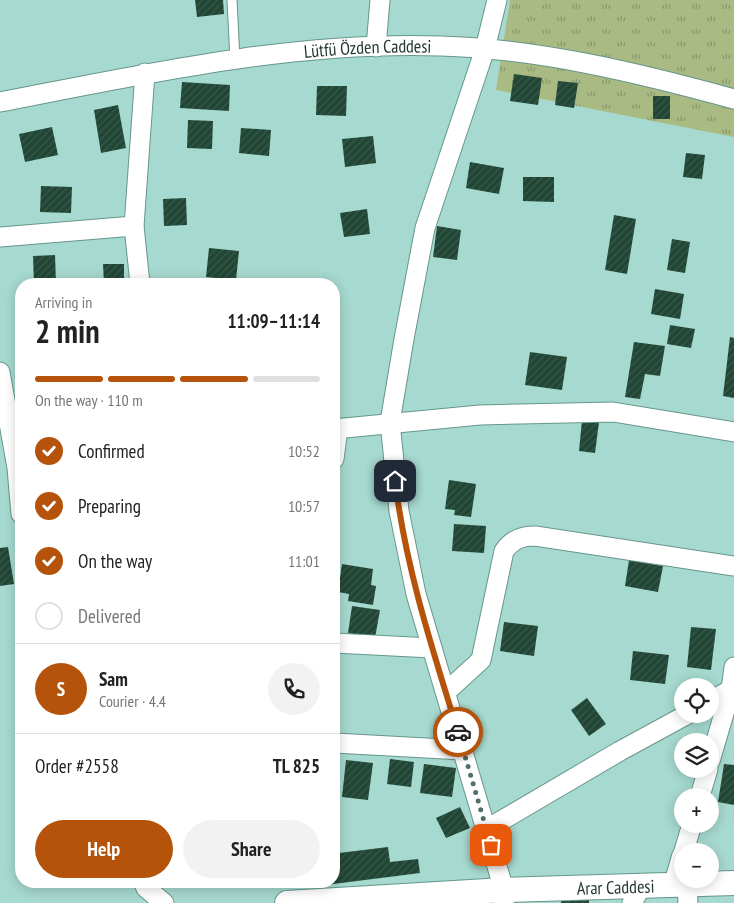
<!DOCTYPE html>
<html lang="en">
<head>
<meta charset="utf-8">
<style>
  body { margin:0; font-family:"PT Sans Narrow",sans-serif; background:#f2f2f2; color:#222; height:100vh; display:flex; flex-direction:column; font-size:19px; white-space:nowrap }
  * { box-sizing:border-box; margin:0 }
  p { font-size:16px; color:#767676 }
  .icon { flex:none; width:28px; height:28px; fill:none; stroke:currentColor; stroke-width:2; stroke-linecap:round; stroke-linejoin:round }
  .map { position:relative; flex:1; overflow:hidden }
  .side { position:absolute; left:15px; top:278px; width:325px; height:610px; display:flex; flex-direction:column; background:#fff; border-radius:20px; box-shadow:0 2px 12px #0003 }
  .side>* { flex:none }
  .fabs { position:absolute; left:674px; top:678px; display:grid; gap:10px }
  .fabs a { display:grid; place-items:center; width:45px; height:45px; border-radius:50%; background:#fff; box-shadow:0 2px 12px #0003; font-size:25px }
  .pin { position:absolute; display:grid; place-items:center; width:42px; height:42px; color:#fff; margin:-21px; border-radius:10px; box-shadow:0 2px 8px #0006 }
  .courier { position:absolute; display:grid; place-items:center; width:50px; height:50px; margin:-25px; border:4px solid #b45309; border-radius:50%; background:#fff; color:#222; box-shadow:0 1px 6px #0007 }
  .head em { font-style:normal; font-weight:600 }
  .head div { display:flex; flex-direction:column-reverse }
  .head { display:flex; align-items:center; justify-content:space-between; height:85px; padding:0 20px }
  h1 { font-size:32px; font-weight:600; line-height:38px }
  .bar { display:grid; grid-template-columns:repeat(4,1fr); gap:8px 5px; align-content:center; height:60px; padding:0 20px }
  .bar i { height:6px; border-radius:4px; background:#e0e0e0 }
  .bar .on { background:#b45309 }
  .bar p { grid-column:span 4 }
  .line { display:flex; align-items:center; gap:12px; padding:0 20px; border-top:1px solid #e0e0e0 }
  .line div { flex:1 }
  .round { display:grid; place-items:center; flex:none; width:52px; height:52px; border-radius:26px; background:#f2f2f2 }
  ol { padding:0 20px; list-style:none }
  li { display:flex; align-items:center; gap:15px; height:55px }
  li p { margin-inline-start:auto }
  li .icon { padding:5px; border-radius:50%; background:#b45309; color:#fff; stroke-width:4 }
  li:last-child { color:#767676 }
  li i { width:28px; height:28px; border:2px solid #e0e0e0; border-radius:50% }
  .primary-button { display:flex; gap:10px; margin-top:auto; padding:10px 20px }
  .primary-button a { flex:1; height:58px; border-radius:30px; background:#b45309; color:#fff; font-size:20px; font-weight:600; line-height:58px; text-align:center }
  .primary-button a+a { background:#f2f2f2; color:#222 }
  .map>svg:first-child { display:block }
  .grass { fill:url(#grass-tufts) }
  .building { fill:url(#building-hatch) }
  .lines { fill:none; stroke-linecap:round; stroke-linejoin:round }
  .service-casing { stroke:#66968d; stroke-width:11 }
  .minor-casing { stroke:#66968d; stroke-width:21 }
  .tertiary-casing { stroke:#66968d; stroke-width:26 }
  .service { stroke:#fff; stroke-width:9 }
  .minor { stroke:#fff; stroke-width:19 }
  .tertiary { stroke:#fff; stroke-width:24 }
  .done { stroke:#52706b; stroke-width:5; stroke-dasharray:0 9 }
  .route { stroke:#b45309; stroke-width:6 }
  .labels { text-anchor:middle; dominant-baseline:central; stroke-width:5; stroke-linejoin:round; paint-order:stroke }
  .street-label { font-size:18px; fill:#243835; stroke:#a6d9cf }
</style>
</head>
<body>
<div class="map">
<svg width="734" height="903" viewBox="0 0 734 903">
  <defs>
    <pattern id="grass-tufts" width="24" height="20" patternUnits="userSpaceOnUse" patternTransform="scale(1.25)"><rect width="24" height="20" fill="#a9ba82"/><path d="M3 7l-1-3M5 7V3M7 7l1-3M15 17l-1-3M17 17v-4M19 17l1-3" fill="none" stroke="#89986b"/></pattern>
    <pattern id="building-hatch" width="6" height="6" patternUnits="userSpaceOnUse" patternTransform="scale(1.25)"><rect width="6" height="6" fill="#214635"/><path d="M-1 1l2-2M0 6l6-6M5 7l2-2" fill="none" stroke="#38594a"/></pattern>
  </defs>
  <rect width="100%" height="100%" fill="#a6d9cf"/>
  <!-- grass -->
  <path class="grass" d="M 510,0 L 734,0 L 734,137 L 496,90 Z"/>
  <!-- building -->
  <g class="building">
    <path d="M 195,0 L 223,0 L 224,14 L 197,17 Z"/>
    <path d="M 514,74 L 542,78 L 538,105 L 510,101 Z"/>
    <path d="M 558,81 L 578,83 L 574,108 L 555,105 Z"/>
    <path d="M 182,82 L 230,85 L 229,111 L 180,108 Z"/>
    <path d="M 317,86 L 347,86 L 346,116 L 316,115 Z"/>
    <rect x="653" y="96" width="17" height="23"/>
    <path d="M 118,105 L 126,148 L 101,153 L 94,110 Z"/>
    <path d="M 188,120 L 213,121 L 212,149 L 187,148 Z"/>
    <path d="M 52,127 L 58,155 L 25,162 L 19,134 Z"/>
    <path d="M 241,128 L 271,130 L 269,156 L 239,153 Z"/>
    <path d="M 373,136 L 376,163 L 345,167 L 342,139 Z"/>
    <path d="M 686,153 L 705,155 L 702,179 L 683,177 Z"/>
    <path d="M 470,162 L 504,168 L 499,194 L 466,188 Z"/>
    <path d="M 523,177 L 554,177 L 554,202 L 523,201 Z"/>
    <path d="M 41,186 L 72,187 L 71,213 L 40,212 Z"/>
    <path d="M 186,198 L 187,225 L 164,226 L 163,199 Z"/>
    <path d="M 367,209 L 370,234 L 344,237 L 340,213 Z"/>
    <path d="M 614,215 L 636,219 L 627,274 L 605,270 Z"/>
    <path d="M 437,226 L 461,230 L 457,260 L 433,257 Z"/>
    <path d="M 672,239 L 690,242 L 685,273 L 667,270 Z"/>
    <path d="M 209,248 L 239,251 L 236,280 L 206,277 Z"/>
    <path d="M 55,255 L 56,284 L 34,284 L 33,256 Z"/>
    <path d="M 103,264 L 124,264 L 124,284 L 104,284 Z"/>
    <path d="M 655,289 L 684,294 L 680,319 L 651,314 Z"/>
    <path d="M 670,325 L 695,329 L 691,348 L 667,344 Z"/>
    <path d="M 730,337 L 734,338 L 734,398 L 723,396 Z"/>
    <path d="M 634,342 L 665,346 L 660,376 L 645,374 L 640,399 L 625,397 Z"/>
    <path d="M 530,352 L 567,357 L 562,390 L 525,385 Z"/>
    <path d="M 582,420 L 599,422 L 595,453 L 579,451 Z"/>
    <path d="M 449,480 L 476,484 L 471,517 L 454,515 L 455,510 L 445,509 Z"/>
    <path d="M 454,524 L 486,526 L 484,553 L 452,551 Z"/>
    <path d="M 8,547 L 14,584 L 0,586 L 0,548 Z"/>
    <path d="M 629,560 L 663,566 L 658,592 L 625,586 Z"/>
    <path d="M 342,564 L 373,569 L 371,585 L 376,586 L 373,605 L 348,601 L 349,594 L 338,592 Z"/>
    <path d="M 352,606 L 380,610 L 375,638 L 348,633 Z"/>
    <path d="M 504,622 L 538,626 L 534,656 L 500,651 Z"/>
    <path d="M 691,627 L 716,629 L 711,670 L 687,667 Z"/>
    <path d="M 633,651 L 669,655 L 665,684 L 630,680 Z"/>
    <path d="M 587,698 L 606,724 L 589,736 L 571,710 Z"/>
    <path d="M 390,759 L 414,762 L 411,787 L 387,784 Z"/>
    <path d="M 346,760 L 373,763 L 368,800 L 342,797 Z"/>
    <path d="M 424,764 L 456,768 L 452,797 L 420,793 Z"/>
    <path d="M 724,764 L 734,765 L 734,805 L 718,802 Z"/>
    <path d="M 460,807 L 470,828 L 446,838 L 436,818 Z"/>
    <path d="M 388,847 L 390,862 L 418,859 L 420,873 L 302,888 L 301,881 L 334,881 L 334,859 L 339,858 L 339,853 Z"/>
    <rect x="561" y="898" width="28" height="5"/>
  </g>
  <g class="lines">
    <!-- service casing -->
    <g class="service-casing">
      <path id="service" d="M 232,0 L 235,60"/>
    </g>
    <!-- minor casing -->
    <g class="minor-casing">
      <g id="minor">
        <path d="M 497,0 L 485,49 L 425,228 L 404,339 L 390,422 L 399,511 L 416,594 L 504,890 L 504,903"/>
        <path d="M 376,47 L 380,0"/>
        <path id="s1" d="M 0,102 C 144,74 293,41 441,46 C 540,49 639,73 734,99"/>
        <path d="M 0,237 L 134,226"/>
        <path d="M 140,284 L 134,226 L 145,73"/>
        <path d="M 0,372 L 17,468 L 21,514"/>
        <path d="M 334,429 L 480,415 L 613,412 L 734,432"/>
        <path d="M 334,459 L 338,428"/>
        <path d="M 334,643 L 432,648"/>
        <path d="M 446,692 L 481,660 L 504,551 C 512,540 521,536 535,536 L 734,566"/>
        <path d="M 710,701 L 734,688"/>
        <path d="M 334,743 L 463,750"/>
        <path d="M 710,761 L 731,690 L 734,667"/>
        <path d="M 700,796 L 708,769"/>
        <path d="M 487,829 L 620,751 L 688,714"/>
        <path d="M 684,851 L 692,824"/>
        <path d="M 143,881 L 146,888 L 164,903"/>
        <path d="M 673,886 L 682,855"/>
        <path d="M 687,886 L 688,903"/>
        <path d="M 632,903 L 641,887"/>
      </g>
    </g>
    <!-- tertiary casing -->
    <g class="tertiary-casing">
      <g id="tertiary">
        <path id="s2" d="M 287,903 L 504,890 L 734,883"/>
      </g>
    </g>
    <!-- service -->
    <use href="#service" class="service"/>
    <!-- minor -->
    <use href="#minor" class="minor"/>
    <!-- tertiary -->
    <use href="#tertiary" class="tertiary"/>
  </g>
  <g class="lines">
    <!-- done -->
    <path class="done" d="M 458,732 L 491,845"/>
    <!-- route -->
    <path class="route" d="M 395,481 C 406,569 432,648 458,732"/>
  </g>
  <g class="labels">
    <!-- street labels -->
    <g class="street-label">
      <text stroke="none"><textPath href="#s1" startOffset="372">Lütfü Özden Caddesi</textPath></text>
      <text stroke="none"><textPath href="#s2" startOffset="329">Arar Caddesi</textPath></text>
    </g>
  </g>
</svg>
<div class="fabs">
<a><svg class="icon" aria-label="locate" viewBox="0 0 24 24"><circle cx="12" cy="12" r="6"/><path d="M12 2v4M12 18v4M2 12h4M18 12h4"/></svg></a>
<a><svg class="icon" aria-label="layers" viewBox="0 0 24 24"><path d="M12 4l9 5-9 5-9-5zM3 14l9 5 9-5"/></svg></a>
<a>+</a>
<a>−</a>
</div>
<div class="pin" style="left:491px;top:845px;background:#ea580c"><svg class="icon" aria-label="bag" viewBox="0 0 24 24"><path d="M5 8h14l-1 12H6zM9 8a3 3 0 0 1 6 0"/></svg></div>
<div class="pin" style="left:395px;top:481px;background:#1f2937"><svg class="icon" aria-label="home" viewBox="0 0 24 24"><path d="M3 11l9-7 9 7M6 9v11h12V9"/></svg></div>
<div class="courier" style="left:458px;top:732px"><svg class="icon" aria-label="car" viewBox="0 0 24 24"><path d="M5 17H2v-5l4-1 3-4h7l3 4 3 1v5h-3M9 17h6M6 11h13"/><circle cx="7" cy="17" r="2"/><circle cx="17" cy="17" r="2"/></svg></div>
<section class="side">
<div class="head"><div><h1>2 min</h1><p>Arriving in</p></div><em>11:09–11:14</em></div>
<div class="bar"><i class="on"></i><i class="on"></i><i class="on"></i><i></i><p>On the way · 110 m</p></div>
<ol>
<li><svg class="icon" aria-label="check" viewBox="0 0 24 24"><path d="M5 12l5 5 9-10"/></svg>Confirmed<p>10:52</p></li>
<li><svg class="icon" aria-label="check" viewBox="0 0 24 24"><path d="M5 12l5 5 9-10"/></svg>Preparing<p>10:57</p></li>
<li><svg class="icon" aria-label="check" viewBox="0 0 24 24"><path d="M5 12l5 5 9-10"/></svg>On the way<p>11:01</p></li>
<li><i></i>Delivered</li>
</ol>
<div class="line" style="height:90px"><b class="round" style="background:#b45309;color:#fff">S</b><div><b>Sam</b><p>Courier · 4.4</p></div><a class="round"><svg class="icon" aria-label="phone" viewBox="0 0 24 24"><path d="M5 4h4l2 5-3 2q2 4 5 5l2-3 5 2v4C11 20 4 13 5 4z"/></svg></a></div>
<div class="line" style="height:65px"><div>Order #2558</div><b>TL 825</b></div>
<div class="primary-button"><a>Help</a><a>Share</a></div>
</section>
</div>
</body>
</html>
